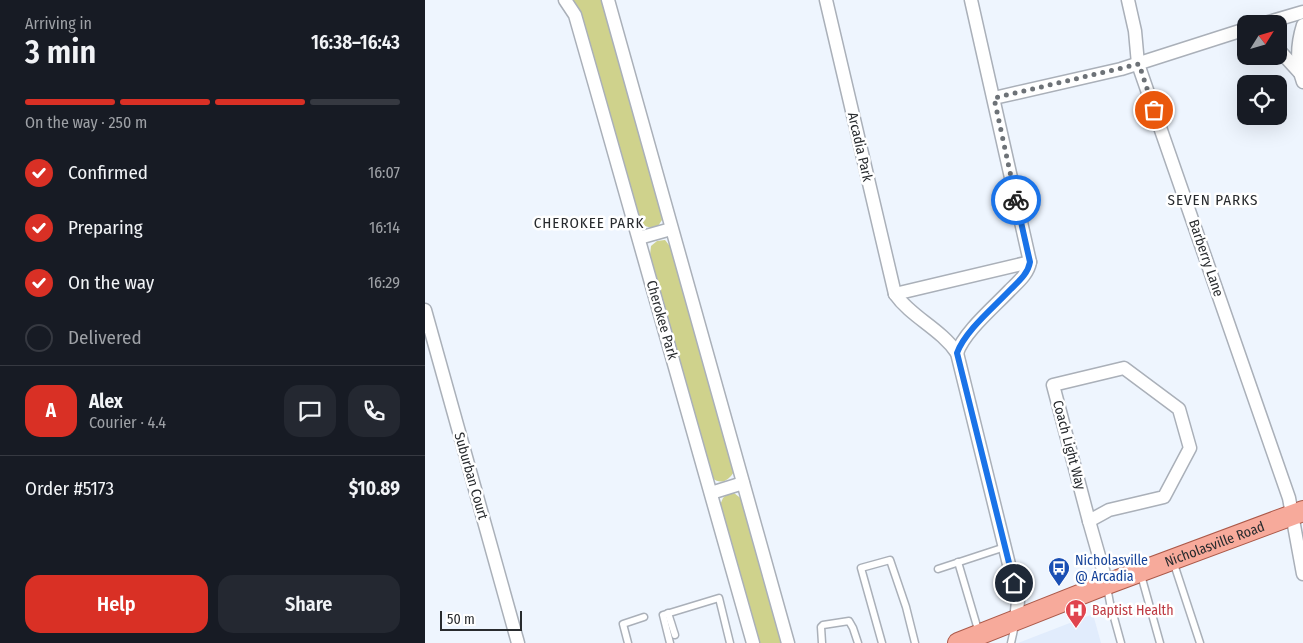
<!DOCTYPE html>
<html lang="en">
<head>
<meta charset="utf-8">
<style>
  body { margin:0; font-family:"Fira Sans Condensed",sans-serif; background:#242831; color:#f1f3f6; height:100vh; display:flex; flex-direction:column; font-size:19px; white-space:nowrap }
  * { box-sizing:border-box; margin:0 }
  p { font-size:16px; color:#9ea1a6 }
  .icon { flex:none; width:28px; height:28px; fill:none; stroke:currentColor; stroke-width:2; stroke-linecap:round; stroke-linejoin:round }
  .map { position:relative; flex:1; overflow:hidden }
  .drawer { display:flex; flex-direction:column; background:#171b24; width:425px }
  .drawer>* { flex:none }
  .needle { width:32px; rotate:53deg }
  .controls { position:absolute; left:812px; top:15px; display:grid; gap:10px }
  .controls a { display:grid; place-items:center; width:50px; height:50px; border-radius:10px; background:#171b24; box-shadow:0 5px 20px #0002; font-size:25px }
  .scale { position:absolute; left:15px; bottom:12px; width:82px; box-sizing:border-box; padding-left:5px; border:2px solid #282b2e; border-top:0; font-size:14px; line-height:18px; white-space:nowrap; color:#282b2e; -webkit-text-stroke:4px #fff; paint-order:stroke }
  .pin { position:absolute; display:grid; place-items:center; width:42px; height:42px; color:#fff; margin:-21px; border:2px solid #fff; border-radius:50%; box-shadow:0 1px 5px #0007 }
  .courier { position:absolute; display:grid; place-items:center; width:50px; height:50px; margin:-25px; border:4px solid #1a73e8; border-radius:50%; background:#fff; color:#222; box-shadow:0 1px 6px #0007 }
  .headline em { font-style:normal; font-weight:600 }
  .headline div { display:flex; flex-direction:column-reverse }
  .headline { display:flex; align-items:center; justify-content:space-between; height:85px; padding:0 25px }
  h1 { font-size:32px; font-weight:600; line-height:38px }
  .bar { display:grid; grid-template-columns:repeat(4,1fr); gap:8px 5px; align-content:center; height:60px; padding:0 25px }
  .bar i { height:6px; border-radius:4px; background:#363941 }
  .bar .active { background:#d93025 }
  .bar p { grid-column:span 4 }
  .line { display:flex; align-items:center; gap:12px; padding:0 25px; border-top:1px solid #363941 }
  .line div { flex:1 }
  .round { display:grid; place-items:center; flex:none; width:52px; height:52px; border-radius:15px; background:#242831 }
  ol { padding:0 25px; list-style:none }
  li { display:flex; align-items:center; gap:15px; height:55px }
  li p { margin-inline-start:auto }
  li .icon { padding:5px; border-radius:50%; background:#d93025; color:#fff; stroke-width:4 }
  li:last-child { color:#9ea1a6 }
  li i { width:28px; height:28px; border:2px solid #363941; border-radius:50% }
  .button { display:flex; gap:10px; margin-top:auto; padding:10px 25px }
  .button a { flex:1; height:58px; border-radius:15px; background:#d93025; color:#fff; font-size:20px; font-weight:600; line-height:58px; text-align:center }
  .button a+a { background:#242831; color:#f1f3f6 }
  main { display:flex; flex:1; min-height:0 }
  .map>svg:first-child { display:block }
  .built { fill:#e1ecfc }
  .green { fill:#cfd28c }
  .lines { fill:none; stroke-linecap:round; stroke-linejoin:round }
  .lane-casing { stroke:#aab0b9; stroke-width:9 }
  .street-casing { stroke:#aab0b9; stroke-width:15 }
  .primary-casing { stroke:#ab5949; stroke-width:22 }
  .lane { stroke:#fff; stroke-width:6 }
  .street { stroke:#fff; stroke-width:12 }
  .primary { stroke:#f7aa9b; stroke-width:20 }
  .done { stroke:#6d7277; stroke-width:5; stroke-dasharray:0 9 }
  .route { stroke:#1a73e8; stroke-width:6 }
  .labels { text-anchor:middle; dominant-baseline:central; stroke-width:5; stroke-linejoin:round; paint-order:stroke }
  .street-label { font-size:14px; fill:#282b2e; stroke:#fff }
  .transit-label { font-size:14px; fill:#164399; stroke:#fff; text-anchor:start }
  .health-label { font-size:14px; fill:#be3a42; stroke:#fff; text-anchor:start }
  .neighbourhood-label { font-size:15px; letter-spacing:1px; fill:#282b2e; stroke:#fff }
</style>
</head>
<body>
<main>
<section class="drawer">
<div class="headline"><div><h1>3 min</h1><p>Arriving in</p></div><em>16:38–16:43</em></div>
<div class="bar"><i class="active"></i><i class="active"></i><i class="active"></i><i></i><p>On the way · 250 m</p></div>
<ol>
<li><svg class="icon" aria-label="check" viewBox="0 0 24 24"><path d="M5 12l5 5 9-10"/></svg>Confirmed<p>16:07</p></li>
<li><svg class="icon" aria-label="check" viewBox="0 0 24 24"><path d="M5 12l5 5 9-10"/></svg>Preparing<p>16:14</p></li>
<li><svg class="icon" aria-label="check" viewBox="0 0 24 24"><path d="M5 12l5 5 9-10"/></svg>On the way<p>16:29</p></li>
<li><i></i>Delivered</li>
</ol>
<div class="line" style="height:90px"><b class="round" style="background:#d93025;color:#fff">A</b><div><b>Alex</b><p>Courier · 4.4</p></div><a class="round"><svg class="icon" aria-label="chat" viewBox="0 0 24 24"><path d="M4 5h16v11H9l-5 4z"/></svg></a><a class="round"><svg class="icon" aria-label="phone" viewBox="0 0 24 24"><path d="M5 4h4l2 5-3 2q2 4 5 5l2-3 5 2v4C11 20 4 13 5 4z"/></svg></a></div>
<div class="line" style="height:65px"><div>Order #5173</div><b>$10.89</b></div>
<div class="button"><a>Help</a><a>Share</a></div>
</section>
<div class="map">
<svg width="878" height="643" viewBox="0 0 878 643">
  <rect width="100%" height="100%" fill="#eef5fe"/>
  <!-- built -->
  <path class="built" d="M 668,614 L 676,643 L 593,643 Z"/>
  <!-- green -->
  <g class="green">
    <path d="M 148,0 L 176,0 L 236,212 L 237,220 L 233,226 L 227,228 L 216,225 L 162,36 L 153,8 Z"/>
    <path d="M 240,240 L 248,250 L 309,472 C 303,481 296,485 287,478 L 225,255 L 226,246 L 232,241 Z"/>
    <path d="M 303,493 L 309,493 L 318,500 L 358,643 L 334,643 L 295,505 L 298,498 Z"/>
  </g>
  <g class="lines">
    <!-- lane casing -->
    <g class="lane-casing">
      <g id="lane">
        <path d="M 748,561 L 775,643"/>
        <path d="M 533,562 L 554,633"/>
        <path d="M 513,569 L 580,547"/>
        <path d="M 716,575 L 735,643"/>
        <path d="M 682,587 L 685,603 L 696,643"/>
        <path d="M 243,613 L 250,635"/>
        <path d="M 203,643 L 198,624 L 219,617"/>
        <path d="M 245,643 L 238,615 L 294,598 L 305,643"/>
        <path d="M 397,643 L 396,627 L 398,625 L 424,621 L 428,628 L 433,643"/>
        <path d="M 457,643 L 436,568 L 465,560 L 481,607 L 490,643"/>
        <path d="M 586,643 L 590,625"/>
      </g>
    </g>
    <!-- street casing -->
    <g class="street-casing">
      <g id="street">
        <path d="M 140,0 L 150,15 L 170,85 L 328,643"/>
        <path d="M 183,0 L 363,643"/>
        <path d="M 401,0 L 470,294 C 486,317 516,329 532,353 L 593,601 L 591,621"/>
        <path d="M 703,0 L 710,31 L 713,64 L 864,498 L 878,574"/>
        <path d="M 837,24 L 878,12"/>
        <path d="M 878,25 C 872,44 871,63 878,82"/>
        <path d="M 854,50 L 874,72"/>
        <path d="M 569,98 L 696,69 L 821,29"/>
        <path d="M 214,238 L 246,229"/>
        <path d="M 470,294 L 605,262"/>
        <path d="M 0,310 L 93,643"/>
        <path d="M 532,353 C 539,332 569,307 585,290 C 593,282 603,274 605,262 L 546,0"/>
        <path d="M 699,368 L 754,409 L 765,448 L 739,497 L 684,510 L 664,521 L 628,385 Z"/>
        <path d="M 286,493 L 318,483"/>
        <path d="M 664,521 L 682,584"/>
      </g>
    </g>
    <!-- primary casing -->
    <g class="primary-casing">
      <g id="primary">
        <path id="s1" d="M 533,643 L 682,584 L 878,511"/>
      </g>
    </g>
    <!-- lane -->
    <use href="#lane" class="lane"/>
    <!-- street -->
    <use href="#street" class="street"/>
    <!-- primary -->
    <use href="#primary" class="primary"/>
  </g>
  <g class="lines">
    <!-- done -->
    <path class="done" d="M 591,200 L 569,98 L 714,64 L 729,110"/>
    <!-- route -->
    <path class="route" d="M 589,583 L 532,353 C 540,331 568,308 585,290 C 593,282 603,274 605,262 L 591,200"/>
  </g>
  <!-- icons -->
  <defs>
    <g id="bus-pin" transform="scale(1.125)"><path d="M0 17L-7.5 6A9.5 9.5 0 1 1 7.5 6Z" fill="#1a4fb4" stroke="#fff"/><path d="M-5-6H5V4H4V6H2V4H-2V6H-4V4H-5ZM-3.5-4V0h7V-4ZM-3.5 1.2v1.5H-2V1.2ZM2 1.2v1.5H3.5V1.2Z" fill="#fff"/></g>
    <g id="hospital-pin" transform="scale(1.125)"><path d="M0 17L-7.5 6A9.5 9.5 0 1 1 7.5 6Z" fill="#e0444e" stroke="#fff"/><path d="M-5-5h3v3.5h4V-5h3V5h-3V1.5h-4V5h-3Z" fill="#fff"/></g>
  </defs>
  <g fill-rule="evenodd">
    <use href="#bus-pin" x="634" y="568"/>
    <use href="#hospital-pin" x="651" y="610"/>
  </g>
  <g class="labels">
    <!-- street labels -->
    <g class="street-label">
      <text transform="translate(435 147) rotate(77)">Arcadia Park</text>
      <text transform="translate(781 258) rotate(71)">Barberry Lane</text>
      <text transform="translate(237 320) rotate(74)">Cherokee Park</text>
      <text transform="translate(644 445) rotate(75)">Coach Light Way</text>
      <text transform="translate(46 476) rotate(74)">Suburban Court</text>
      <text stroke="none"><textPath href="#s1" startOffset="275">Nicholasville Road</textPath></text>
    </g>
    <!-- transit labels -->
    <g class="transit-label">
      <text x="650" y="560">Nicholasville<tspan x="650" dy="16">@ Arcadia</tspan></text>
    </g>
    <!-- health labels -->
    <g class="health-label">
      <text x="667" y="610">Baptist Health</text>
    </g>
    <!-- neighbourhood labels -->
    <g class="neighbourhood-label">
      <text x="788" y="200">SEVEN PARKS</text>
      <text x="164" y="223">CHEROKEE PARK</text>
    </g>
  </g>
</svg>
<div class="controls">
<a><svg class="needle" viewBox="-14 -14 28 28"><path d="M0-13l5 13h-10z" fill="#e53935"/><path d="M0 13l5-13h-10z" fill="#9ea1a6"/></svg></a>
<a><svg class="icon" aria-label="locate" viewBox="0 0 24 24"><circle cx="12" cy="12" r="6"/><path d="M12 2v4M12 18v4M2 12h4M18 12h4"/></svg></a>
</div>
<div class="scale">50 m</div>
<div class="pin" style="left:729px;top:110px;background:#ea580c"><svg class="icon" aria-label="bag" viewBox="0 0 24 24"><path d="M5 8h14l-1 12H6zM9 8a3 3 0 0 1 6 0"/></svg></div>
<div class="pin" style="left:589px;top:583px;background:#1f2937"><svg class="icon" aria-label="home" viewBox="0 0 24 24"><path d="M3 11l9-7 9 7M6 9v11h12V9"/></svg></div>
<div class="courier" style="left:591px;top:200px"><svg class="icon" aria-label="bike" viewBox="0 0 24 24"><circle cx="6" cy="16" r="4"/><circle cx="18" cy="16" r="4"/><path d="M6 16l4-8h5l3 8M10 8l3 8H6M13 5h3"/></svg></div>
</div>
</main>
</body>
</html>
